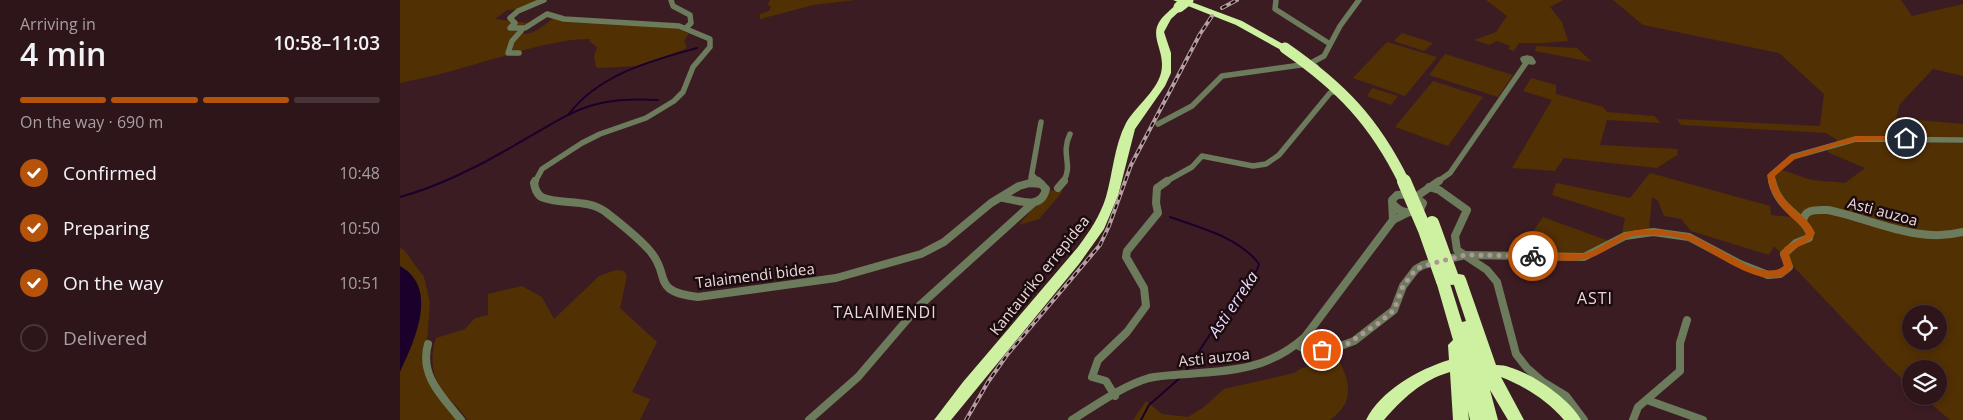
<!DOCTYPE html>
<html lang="en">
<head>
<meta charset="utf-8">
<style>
  body { margin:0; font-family:"Open Sans",sans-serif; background:#392227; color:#f1f3f6; height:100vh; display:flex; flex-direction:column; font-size:19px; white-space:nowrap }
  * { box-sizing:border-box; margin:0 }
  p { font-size:16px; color:#a79fa2 }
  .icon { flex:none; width:28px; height:28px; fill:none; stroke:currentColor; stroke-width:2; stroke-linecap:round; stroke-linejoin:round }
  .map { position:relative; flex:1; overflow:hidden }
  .sheet { display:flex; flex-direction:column; background:#2d151a; width:400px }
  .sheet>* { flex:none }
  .buttons { position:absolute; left:1502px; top:305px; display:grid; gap:10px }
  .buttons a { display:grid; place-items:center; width:45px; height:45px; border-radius:50%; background:#2d151a; box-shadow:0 2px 8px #0003,0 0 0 1px #483439; font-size:25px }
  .pin { position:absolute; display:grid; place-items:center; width:42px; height:42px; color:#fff; margin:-21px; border:2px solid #fff; border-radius:50%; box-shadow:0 1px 5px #0007 }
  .courier { position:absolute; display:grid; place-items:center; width:50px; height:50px; margin:-25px; border:4px solid #b45309; border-radius:50%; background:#fff; color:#222; box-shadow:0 1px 6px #0007 }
  .overview em { font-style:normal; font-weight:600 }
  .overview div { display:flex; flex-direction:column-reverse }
  .overview { display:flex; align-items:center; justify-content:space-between; height:85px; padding:0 20px }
  h1 { font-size:32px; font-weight:600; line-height:38px }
  .bar { display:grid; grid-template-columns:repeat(4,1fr); gap:8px 5px; align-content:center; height:60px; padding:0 20px }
  .bar i { height:6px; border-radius:4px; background:#483439 }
  .bar .on { background:#b45309 }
  .bar p { grid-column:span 4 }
  ol { padding:0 20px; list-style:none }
  li { display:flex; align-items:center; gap:15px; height:55px }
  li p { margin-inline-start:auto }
  li .icon { padding:5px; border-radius:50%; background:#b45309; color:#fff; stroke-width:4 }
  li:last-child { color:#a79fa2 }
  li i { width:28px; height:28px; border:2px solid #483439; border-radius:50% }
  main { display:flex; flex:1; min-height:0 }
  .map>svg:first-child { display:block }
  .green { fill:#513003; fill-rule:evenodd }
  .water { fill:#1a002b }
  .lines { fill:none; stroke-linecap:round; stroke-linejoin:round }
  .stream { stroke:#1a002b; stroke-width:2 }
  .street-far1 { stroke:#6c7b5b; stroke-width:5.5 }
  .street { stroke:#6c7b5b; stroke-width:8 }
  .highway { fill:#cdf1a1; fill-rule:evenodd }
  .rail-casing { stroke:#b79ea2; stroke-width:4 }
  .rail { stroke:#1a0c0e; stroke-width:2; stroke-dasharray:5; stroke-linecap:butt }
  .highway-bridge-far1 { stroke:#cdf1a1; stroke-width:11 }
  .highway-bridge { stroke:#cdf1a1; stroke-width:14 }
  .route { fill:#b45309 }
  .done { stroke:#af9599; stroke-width:5; stroke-dasharray:0 9 }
  .labels { text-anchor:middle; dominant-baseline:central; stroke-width:5; stroke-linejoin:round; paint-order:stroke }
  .street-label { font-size:15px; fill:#edd6d9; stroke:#1a0c0e }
  .neighbourhood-label { font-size:16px; letter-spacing:1px; fill:#edd6d9; stroke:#1a0c0e }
  .water-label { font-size:16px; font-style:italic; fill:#ecd8ff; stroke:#1a0c0e }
</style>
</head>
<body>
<main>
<section class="sheet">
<div class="overview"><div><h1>4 min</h1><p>Arriving in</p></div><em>10:58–11:03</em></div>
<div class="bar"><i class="on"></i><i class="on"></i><i class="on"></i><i></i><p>On the way · 690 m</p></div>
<ol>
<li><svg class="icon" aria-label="check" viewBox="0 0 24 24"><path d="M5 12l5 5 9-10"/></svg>Confirmed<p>10:48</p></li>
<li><svg class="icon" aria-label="check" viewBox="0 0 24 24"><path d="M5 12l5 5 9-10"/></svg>Preparing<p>10:50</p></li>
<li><svg class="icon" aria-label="check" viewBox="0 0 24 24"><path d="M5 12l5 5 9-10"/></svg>On the way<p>10:51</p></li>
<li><i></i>Delivered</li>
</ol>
</section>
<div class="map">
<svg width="1563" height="420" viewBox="0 0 1563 420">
  <rect width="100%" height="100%" fill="#3c1c23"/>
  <!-- green -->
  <g class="green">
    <path d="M 0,0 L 142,0 L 121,9 L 107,10 L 95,19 L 129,23 L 117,32 C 131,38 142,27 152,19 L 276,27 L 289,34 L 284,41 L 287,46 L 285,49 L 237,66 L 199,68 L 196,67 L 194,57 L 197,47 L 189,41 L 191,39 C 157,39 126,50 93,59 C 63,68 31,77 0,83 Z"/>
    <path d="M 370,0 L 455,0 L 413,5 L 360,19 L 360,14 L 369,11 L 371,7 L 368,5 Z"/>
    <path d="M 1086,0 L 1163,0 L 1150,7 L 1162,22 L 1168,41 L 1144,43 L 1119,43 L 1114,51 L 1108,49 L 1110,46 L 1097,41 L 1089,45 L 1074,40 L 1096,32 L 1107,16 Z"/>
    <path d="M 1213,0 L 1501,0 L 1512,16 L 1563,4 L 1563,76 L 1533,69 L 1500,104 L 1496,118 L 1563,124 L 1563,420 L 1550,420 L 1522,396 L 1539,396 L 1539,369 L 1511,369 L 1511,387 L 1487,365 L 1374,246 L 1369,255 L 1291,231 L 1281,219 L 1264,216 L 1258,201 L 1252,197 L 1249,230 L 1222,233 L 1225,218 L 1152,195 L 1156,183 L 1230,198 L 1250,173 L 1370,206 L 1371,215 L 1390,217 L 1370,175 L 1371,171 C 1381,166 1399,177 1409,179 C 1420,182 1434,181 1445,183 L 1465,168 L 1427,152 L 1437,140 L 1426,133 L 1281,125 L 1277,119 L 1420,126 L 1424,94 L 1379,53 L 1243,25 ZM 1511,314 L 1539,314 L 1539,341 L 1511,341 Z"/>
    <path d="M 1002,33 L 1033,43 L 1024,51 L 994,41 Z"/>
    <path d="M 987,42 L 1037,57 L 1005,96 L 953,78 Z"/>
    <path d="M 1136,46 L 1177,48 L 1192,62 L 1135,51 Z"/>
    <path d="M 1045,54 L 1113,75 L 1098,97 L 1029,75 Z"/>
    <path d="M 1131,78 L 1156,85 L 1156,94 L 1203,107 L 1207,112 L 1254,116 L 1261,123 L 1207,120 L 1200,145 L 1278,149 L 1277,155 L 1257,168 L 1164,158 L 1155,171 L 1112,168 L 1152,100 L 1123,91 Z"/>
    <path d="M 1033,81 L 1083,97 L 1048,146 L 995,127 Z"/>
    <path d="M 972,88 L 998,96 L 991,105 L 967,96 Z"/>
    <path d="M 659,190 L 663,191 L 639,219 L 619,225 L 636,204 L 645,199 L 650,191 Z"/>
    <path d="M 1143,217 L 1209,241 C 1183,259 1164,254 1134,255 L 1129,251 L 1134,230 Z"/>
    <path d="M 0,248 L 4,250 L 24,277 L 30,302 L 25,370 L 32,388 L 58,420 L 0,420 Z"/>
    <path d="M 216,270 L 224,271 L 227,276 L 220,308 L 257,342 L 232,392 L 250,399 L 240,420 L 67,420 C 61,409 52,403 44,393 C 31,378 30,355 36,338 L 65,329 L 75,318 L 88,315 L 88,294 L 122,286 L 142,297 L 154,319 L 199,276 Z"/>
    <path d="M 937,356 C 950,382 956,401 930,420 L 733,420 L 746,401 L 762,414 L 788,417 L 804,407 L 824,389 L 894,373 L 902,368 L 920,364 Z"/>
  </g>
  <!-- water -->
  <path class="water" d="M 0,266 C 40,288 14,342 0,372 Z"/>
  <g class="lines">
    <!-- stream -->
    <g class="stream">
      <path d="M 169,114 C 199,74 251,61 297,48"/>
      <path d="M 0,197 C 37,187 82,165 115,145 C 141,131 168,111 197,104 C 217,99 237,99 258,100"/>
      <path d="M 770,217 C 800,228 839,237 859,264 L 857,270 L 834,298 L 786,371"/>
      <path d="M 741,420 L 749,405 L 781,377"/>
    </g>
    <!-- street-far1 -->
    <g class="street-far1">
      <path d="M 271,0 L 273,6 L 290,15 L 291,23 L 286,28"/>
      <path d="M 876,0 L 875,9 L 930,44"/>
      <path d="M 119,53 L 108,53 L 112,41 L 121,31"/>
      <path d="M 1127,58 L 1131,59 L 1133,62 L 1124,61 L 1123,59 Z"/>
      <path d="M 916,67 L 911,63 L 924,56 L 940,26 L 959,0"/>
      <path d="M 758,124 L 792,106 L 822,76 L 908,64"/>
      <path d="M 633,176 L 639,182"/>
      <path d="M 631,178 L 641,122"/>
      <path d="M 135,182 L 142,169 L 182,143 L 200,134 L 246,118 L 274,101 L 283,92 L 293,67 L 310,47 L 310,39 L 279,26 L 164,19 L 147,14 L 125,28 L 110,28 L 115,23 L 110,18 L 118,11 L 144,0"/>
      <path d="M 663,182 C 674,165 660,155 670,134"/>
      <path d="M 765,182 L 792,167 L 802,156 L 853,166 L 866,164 L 879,155 L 930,93 L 939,90"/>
      <path d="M 1037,182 L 1050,173 L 1126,63"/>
      <path d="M 1372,182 L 1371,175 L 1392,157 L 1456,139 L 1563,140"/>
    </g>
    <!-- street -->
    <g class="street">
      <path d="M 135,181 L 134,183 C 135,189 137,196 144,198 C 163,205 188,198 207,213 C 221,224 238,237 250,251 C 272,276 249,291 298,297 L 436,278 L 521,254 L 544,242 L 591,203 L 619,186 L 630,183 L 641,184"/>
      <path d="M 1029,187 L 1039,190 L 1067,210 L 1055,236 L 1057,250 L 1087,270 L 1097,282 L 1116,354 L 1127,368 L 1143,382 L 1166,396 L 1184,420"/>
      <path d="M 658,188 L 664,181"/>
      <path d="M 1017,196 L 1039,181"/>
      <path d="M 603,198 C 619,200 641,211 646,189 L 638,181"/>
      <path d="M 993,204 C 1000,213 1010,214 1020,210 L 1023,203 L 1012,194 L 997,195 L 992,200 L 993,220"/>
      <path d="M 1403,222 C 1404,208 1417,210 1428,210 C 1473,219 1516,244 1563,232"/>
      <path d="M 28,344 C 19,376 43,397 61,420"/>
      <path d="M 897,345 L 908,351 L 938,347 L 954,341 L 994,310 L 1003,286 L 1016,269 L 1023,265 L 1065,255 L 1184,257 L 1225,236 L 1253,232 L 1289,237 L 1340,264 L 1368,275 L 1380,274 L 1389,267 L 1384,254 L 1396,243 L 1409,238 L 1410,233 C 1400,212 1379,210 1372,181"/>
      <path d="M 715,396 L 706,381 L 692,377 L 698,360 L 727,332 L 746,306 L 744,288 L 726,257 L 727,251 L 758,213 L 756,203 L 757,188 L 767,181"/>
      <path d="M 1247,400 L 1303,420"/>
      <path d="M 409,420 L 458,377 L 518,307 L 633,203"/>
      <path d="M 672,420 C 696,405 722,386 749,378 C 762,375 775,375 787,374 C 833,371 869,369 905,337 L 993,220 L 1007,213"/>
      <path d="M 1233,420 L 1238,407 L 1280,371 L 1280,343 L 1287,320"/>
    </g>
    <!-- highway -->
    <g class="highway">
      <path d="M 773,0 L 786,0 L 842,21 L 890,48 L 885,51 L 881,50 L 836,25 Z"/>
      <path d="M 779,4 L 784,7 L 771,19 L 764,32 L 771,53 L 771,73 L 765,86 L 735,129 L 718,196 L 704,229 L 679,264 L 551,420 L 534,420 L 563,382 L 678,247 C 690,231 700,216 706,197 C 713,173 714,146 726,123 C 736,106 756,92 761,73 C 767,48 743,34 767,13 C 771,9 774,6 779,4 Z"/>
      <path d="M 1059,274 L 1064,275 L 1066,279 L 1096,365 C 1120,364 1170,398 1181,420 L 1164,420 C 1147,400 1124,386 1101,377 L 1124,420 L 1108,420 L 1090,390 L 1098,420 L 1070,420 L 1068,411 L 1069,420 L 1053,420 L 1050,372 C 1022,380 1002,399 984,420 L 966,420 C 980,391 1019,369 1049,360 L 1048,345 L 1053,340 L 1036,281 L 1038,277 L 1048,277 L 1062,322 L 1066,321 L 1052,279 L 1054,275 Z"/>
    </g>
    <!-- rail casing -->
    <g class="rail-casing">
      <g id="rail">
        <path d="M 822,8 L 837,0"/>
        <path d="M 566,420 L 588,382 L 607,355 L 700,245 L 709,226 L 731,165 L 800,34 L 812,16"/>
      </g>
    </g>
    <!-- rail -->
    <use href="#rail" class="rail"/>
    <!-- highway-bridge-far1 -->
    <g class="highway-bridge-far1">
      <path d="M 779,7 L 788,0"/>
      <path d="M 885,48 C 941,87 974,121 1004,182"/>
    </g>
    <!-- highway-bridge -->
    <g class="highway-bridge">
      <path d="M 1004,181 L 1025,230 L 1043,281"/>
      <path d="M 1032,223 L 1052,278"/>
    </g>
  </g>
  <!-- route -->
  <path class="route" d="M 1456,136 L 1506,136 L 1510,138 L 1506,140 L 1457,141 L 1433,147 L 1395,159 L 1375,176 C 1378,206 1406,211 1415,233 C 1410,245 1396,245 1389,254 L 1393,267 C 1372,300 1311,249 1287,240 C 1274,235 1240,232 1227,238 C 1212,245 1202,255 1186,259 C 1170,263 1149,259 1133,259 L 1128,256 L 1133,253 L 1183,254 L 1194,250 L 1222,234 L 1236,230 L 1262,230 L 1292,235 L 1349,266 C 1360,270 1374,274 1384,266 L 1380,254 L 1385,247 L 1405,236 L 1406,233 C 1403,226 1396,222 1390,216 C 1379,206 1369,191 1367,175 L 1389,156 Z"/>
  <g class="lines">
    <!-- done -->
    <path class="done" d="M 922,350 L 946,345 L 980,322 L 994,310 L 1003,286 L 1016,269 L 1023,266 L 1065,255 L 1133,256"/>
  </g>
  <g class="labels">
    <!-- street labels -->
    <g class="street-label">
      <text transform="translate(1483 211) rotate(15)">Asti auzoa</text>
      <text transform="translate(355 275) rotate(-7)">Talaimendi bidea</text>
      <text transform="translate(639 275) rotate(-51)">Kantauriko errepidea</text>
      <text transform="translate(814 357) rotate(-6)">Asti auzoa</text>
    </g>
    <!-- neighbourhood labels -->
    <g class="neighbourhood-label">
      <text x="1195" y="298">ASTI</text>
      <text x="485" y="312">TALAIMENDI</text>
    </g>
    <!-- water labels -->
    <g class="water-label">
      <text transform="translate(833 304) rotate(-56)">Asti erreka</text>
    </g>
  </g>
</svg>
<div class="buttons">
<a><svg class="icon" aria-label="locate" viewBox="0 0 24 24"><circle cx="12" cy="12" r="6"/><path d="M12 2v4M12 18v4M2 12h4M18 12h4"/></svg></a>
<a><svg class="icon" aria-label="layers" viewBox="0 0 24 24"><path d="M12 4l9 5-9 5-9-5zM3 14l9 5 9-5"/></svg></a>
</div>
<div class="pin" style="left:922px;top:350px;background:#ea580c"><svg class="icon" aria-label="bag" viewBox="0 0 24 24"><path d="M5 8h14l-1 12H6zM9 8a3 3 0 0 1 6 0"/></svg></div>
<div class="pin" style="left:1506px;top:138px;background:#1f2937"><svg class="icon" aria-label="home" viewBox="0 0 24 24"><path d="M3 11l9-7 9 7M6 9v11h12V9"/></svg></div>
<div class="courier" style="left:1133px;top:256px"><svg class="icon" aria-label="bike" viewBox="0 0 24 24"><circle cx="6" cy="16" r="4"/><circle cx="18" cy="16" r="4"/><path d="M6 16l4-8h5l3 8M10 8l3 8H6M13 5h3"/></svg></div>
</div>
</main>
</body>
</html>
